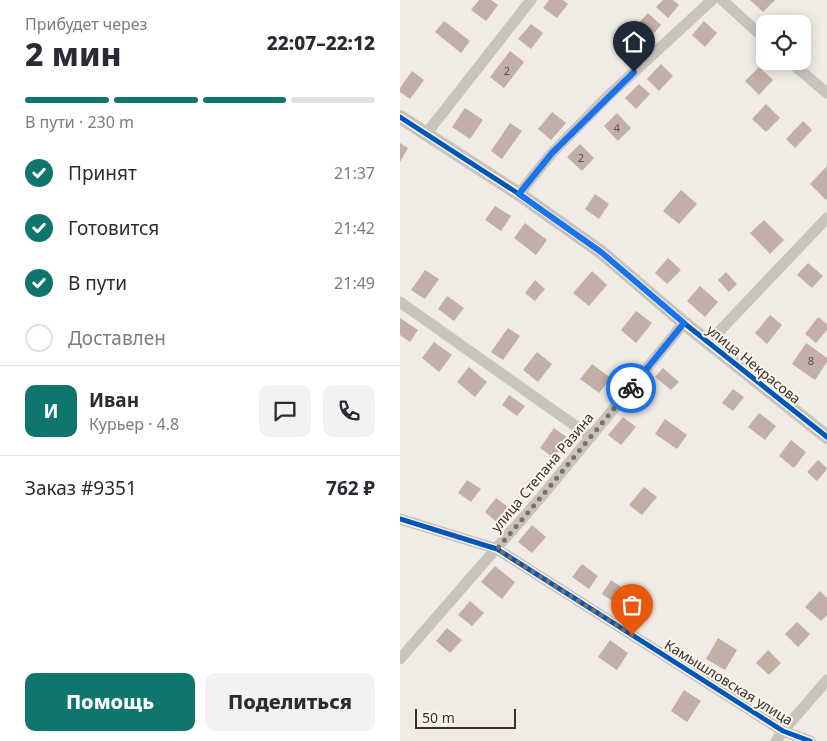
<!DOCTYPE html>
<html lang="ru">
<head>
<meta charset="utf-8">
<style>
  body { margin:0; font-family:"Noto Sans",sans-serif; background:#f2f2f3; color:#2b2b33; height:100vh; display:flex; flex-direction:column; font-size:19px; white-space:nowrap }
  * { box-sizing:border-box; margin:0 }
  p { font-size:16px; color:#7c7c81 }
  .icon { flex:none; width:28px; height:28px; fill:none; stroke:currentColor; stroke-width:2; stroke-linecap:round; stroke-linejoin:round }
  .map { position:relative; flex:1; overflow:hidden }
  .details { display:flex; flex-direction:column; background:#fff; width:400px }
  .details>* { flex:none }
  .controls { position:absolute; left:356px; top:15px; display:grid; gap:10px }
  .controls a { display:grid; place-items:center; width:55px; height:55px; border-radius:10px; background:#fff; box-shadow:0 2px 12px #0003; font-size:25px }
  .scale { position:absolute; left:15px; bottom:12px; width:101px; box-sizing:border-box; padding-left:5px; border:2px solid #3b302b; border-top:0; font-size:14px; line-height:18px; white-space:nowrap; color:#3b302b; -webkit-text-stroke:4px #fbf5ee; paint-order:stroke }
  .pin { position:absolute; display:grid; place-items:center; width:42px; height:42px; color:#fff; margin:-51px -21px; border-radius:50% 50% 50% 0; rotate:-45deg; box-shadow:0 0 5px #0007 }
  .pin .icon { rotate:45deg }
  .courier { position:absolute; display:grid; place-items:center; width:50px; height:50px; margin:-25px; border:4px solid #1a73e8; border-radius:50%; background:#fff; color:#222; box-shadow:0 1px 6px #0007 }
  .head em { font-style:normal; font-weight:800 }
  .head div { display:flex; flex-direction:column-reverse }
  .head { display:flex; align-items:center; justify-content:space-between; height:85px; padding:0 25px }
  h1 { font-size:32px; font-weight:800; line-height:38px }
  .bar { display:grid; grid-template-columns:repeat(4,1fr); gap:8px 5px; align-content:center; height:60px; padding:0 25px }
  .bar i { height:6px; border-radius:4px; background:#e1e1e2 }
  .bar .selected { background:#0f766e }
  .bar p { grid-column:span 4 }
  .line { display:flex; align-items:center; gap:12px; padding:0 25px; border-top:1px solid #e1e1e2 }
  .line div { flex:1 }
  .round { display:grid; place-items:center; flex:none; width:52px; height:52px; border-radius:10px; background:#f2f2f3 }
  ol { padding:0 25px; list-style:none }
  li { display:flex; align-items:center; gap:15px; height:55px }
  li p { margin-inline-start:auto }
  li .icon { padding:5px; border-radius:50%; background:#0f766e; color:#fff; stroke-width:4 }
  li:last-child { color:#7c7c81 }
  li i { width:28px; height:28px; border:2px solid #e1e1e2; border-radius:50% }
  .action { display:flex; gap:10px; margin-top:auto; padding:10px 25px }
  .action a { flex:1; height:58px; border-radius:10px; background:#0f766e; color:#fff; font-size:20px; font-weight:800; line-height:58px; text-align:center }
  .action a+a { background:#f2f2f3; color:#2b2b33 }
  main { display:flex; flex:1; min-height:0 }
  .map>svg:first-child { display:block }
  .building { fill:#c3afa7 }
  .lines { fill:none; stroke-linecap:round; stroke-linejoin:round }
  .minor { stroke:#c9c3be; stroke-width:11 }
  .tertiary { stroke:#c9c3be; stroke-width:14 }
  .cycleway-casing { stroke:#fbf5ee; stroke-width:8 }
  .cycleway { stroke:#0057b8; stroke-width:5 }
  .done { stroke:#7a716c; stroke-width:5; stroke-dasharray:0 9 }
  .route { stroke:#1a73e8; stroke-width:6 }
  .labels { text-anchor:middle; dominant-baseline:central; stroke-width:4; stroke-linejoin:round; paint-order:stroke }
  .number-label { font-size:11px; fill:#5d504a }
  .street-label { font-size:14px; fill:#3b302b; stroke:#fbf5ee }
</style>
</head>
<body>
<main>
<section class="details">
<div class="head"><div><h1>2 мин</h1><p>Прибудет через</p></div><em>22:07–22:12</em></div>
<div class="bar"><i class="selected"></i><i class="selected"></i><i class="selected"></i><i></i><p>В пути · 230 m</p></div>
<ol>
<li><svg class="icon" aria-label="check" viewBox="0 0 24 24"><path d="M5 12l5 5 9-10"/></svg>Принят<p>21:37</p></li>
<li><svg class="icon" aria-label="check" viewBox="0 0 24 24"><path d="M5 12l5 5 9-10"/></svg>Готовится<p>21:42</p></li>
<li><svg class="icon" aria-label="check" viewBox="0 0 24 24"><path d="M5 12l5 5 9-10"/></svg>В пути<p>21:49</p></li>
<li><i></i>Доставлен</li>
</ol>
<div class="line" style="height:90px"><b class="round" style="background:#0f766e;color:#fff">И</b><div><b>Иван</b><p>Курьер · 4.8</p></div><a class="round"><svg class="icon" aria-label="chat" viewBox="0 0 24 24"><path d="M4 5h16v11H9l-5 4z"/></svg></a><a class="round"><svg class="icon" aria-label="phone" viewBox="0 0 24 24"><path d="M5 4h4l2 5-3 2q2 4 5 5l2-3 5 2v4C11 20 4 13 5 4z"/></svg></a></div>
<div class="line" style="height:65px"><div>Заказ #9351</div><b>762 ₽</b></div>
<div class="action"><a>Помощь</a><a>Поделиться</a></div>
</section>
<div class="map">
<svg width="427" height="741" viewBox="0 0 427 741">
  <rect width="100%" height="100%" fill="#f0ebe5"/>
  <!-- building -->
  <g class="building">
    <path d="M 79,0 L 91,0 L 98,5 L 86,21 L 71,10 Z"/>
    <path d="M 149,0 L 163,0 L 168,4 L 157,18 L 143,8 Z"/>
    <path d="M 263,0 L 273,0 L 279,5 L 268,18 L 256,7 Z"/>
    <path d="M 350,0 L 375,0 L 363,12 Z"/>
    <path d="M 248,13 L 261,25 L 249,39 L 235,27 Z"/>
    <path d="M 44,21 L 70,41 L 61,53 L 35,32 Z"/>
    <path d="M 304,21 L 317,33 L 305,47 L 292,35 Z"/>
    <path d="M 131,24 L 143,33 L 131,49 L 118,39 Z"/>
    <path d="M 110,51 L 124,62 L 104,88 L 90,77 Z"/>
    <path d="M 261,64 L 273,76 L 259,91 L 247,79 Z"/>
    <path d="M 359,67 L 373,80 L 359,95 L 345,81 Z"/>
    <path d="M 12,71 L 24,80 L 10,99 L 0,92 L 0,88 Z"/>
    <path d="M 239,84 L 250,94 L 236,109 L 225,98 Z"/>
    <path d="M 366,104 L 380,118 L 366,132 L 352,119 Z"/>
    <path d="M 65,108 L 83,120 L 70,139 L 52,127 Z"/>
    <path d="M 152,112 L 166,123 L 151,140 L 138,129 Z"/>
    <path d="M 217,113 L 231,128 L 218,141 L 204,126 Z"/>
    <path d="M 403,121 L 412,130 L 395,148 L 386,139 Z"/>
    <path d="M 110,123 L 122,131 L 102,159 L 91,151 Z"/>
    <path d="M 0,143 L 8,148 L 0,162 Z"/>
    <path d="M 180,144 L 194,158 L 182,171 L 167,157 Z"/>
    <path d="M 427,166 L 427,199 L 426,200 L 410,184 Z"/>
    <path d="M 281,190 L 297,204 L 279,224 L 263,211 Z"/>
    <path d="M 195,194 L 209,204 L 199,219 L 185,209 Z"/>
    <path d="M 95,206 L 111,216 L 101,231 L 85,220 Z"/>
    <path d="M 364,220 L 384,240 L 370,254 L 350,233 Z"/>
    <path d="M 125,223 L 147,240 L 136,255 L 114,238 Z"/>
    <path d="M 268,258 L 281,270 L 267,284 L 255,273 Z"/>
    <path d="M 408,263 L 423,276 L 412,288 L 397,275 Z"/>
    <path d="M 25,270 L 39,279 L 25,299 L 11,290 Z"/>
    <path d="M 192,271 L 207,285 L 189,306 L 173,293 Z"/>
    <path d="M 326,272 L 337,284 L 329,292 L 318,280 Z"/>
    <path d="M 135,280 L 145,289 L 135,301 L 125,293 Z"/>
    <path d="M 300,286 L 318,302 L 305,317 L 287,301 Z"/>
    <path d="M 47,296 L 64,308 L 54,321 L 38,309 Z"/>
    <path d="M 236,311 L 252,323 L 236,343 L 221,330 Z"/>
    <path d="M 370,315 L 382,325 L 367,344 L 355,333 Z"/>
    <path d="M 418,317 L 427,324 L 427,330 L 416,343 L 405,334 Z"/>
    <path d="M 0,318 L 18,330 L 10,342 L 0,335 Z"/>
    <path d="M 108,328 L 120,336 L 103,360 L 91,352 Z"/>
    <path d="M 34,342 L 52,355 L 39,372 L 22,358 Z"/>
    <path d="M 406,343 L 427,358 L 427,362 L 415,380 L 392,364 Z"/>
    <path d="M 137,352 L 152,364 L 138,382 L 123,370 Z"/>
    <path d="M 192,364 L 211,378 L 199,393 L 180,379 Z"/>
    <path d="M 69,367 L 87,382 L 75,397 L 57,382 Z"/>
    <path d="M 263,368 L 279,382 L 271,390 L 255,377 Z"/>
    <path d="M 333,389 L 344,397 L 333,411 L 322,403 Z"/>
    <path d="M 109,395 L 125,406 L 117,416 L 102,405 Z"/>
    <path d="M 359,413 L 376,426 L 365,440 L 348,427 Z"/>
    <path d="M 223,417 L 236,427 L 221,445 L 208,435 Z"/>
    <path d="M 265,419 L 287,435 L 277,449 L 255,434 Z"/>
    <path d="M 154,428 L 168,438 L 154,458 L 140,448 Z"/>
    <path d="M 391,440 L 406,452 L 394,468 L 379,456 Z"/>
    <path d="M 418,460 L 427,468 L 427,469 L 417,481 L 407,472 Z"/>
    <path d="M 67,480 L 81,489 L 71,502 L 58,493 Z"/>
    <path d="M 244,487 L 257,497 L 242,515 L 229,505 Z"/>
    <path d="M 96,498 L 112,510 L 100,525 L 85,512 Z"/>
    <path d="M 132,525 L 146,537 L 132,553 L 118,542 Z"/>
    <path d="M 182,564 L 198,576 L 189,589 L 172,577 Z"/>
    <path d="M 95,566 L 115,582 L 102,599 L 81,582 Z"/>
    <path d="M 211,580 L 227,591 L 218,605 L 202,594 Z"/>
    <path d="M 420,591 L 427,598 L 427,615 L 421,621 L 405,607 Z"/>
    <path d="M 70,601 L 84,613 L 72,626 L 58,615 Z"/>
    <path d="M 397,622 L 410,634 L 398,647 L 385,634 Z"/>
    <path d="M 47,628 L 62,640 L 50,653 L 36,641 Z"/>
    <path d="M 318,638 L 337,650 L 325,670 L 306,659 Z"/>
    <path d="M 210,640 L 228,653 L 217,670 L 198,657 Z"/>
    <path d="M 368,650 L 381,663 L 369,675 L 356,663 Z"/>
    <path d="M 284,690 L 301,701 L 287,722 L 271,711 Z"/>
  </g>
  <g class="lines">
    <!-- minor -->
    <g class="minor">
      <path d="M 322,0 L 365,39"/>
      <path d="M 389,61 L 427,93"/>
      <path d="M 26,134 L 131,0"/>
      <path d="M 119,194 L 152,153 L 208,96 L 312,0"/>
      <path d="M 0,302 L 191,437"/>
      <path d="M 309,342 L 427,218"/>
      <path d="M 0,519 L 97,549 L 383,731 L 410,741"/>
      <path d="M 0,659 L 142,496 L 284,323"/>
      <path d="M 376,741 L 383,731 L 427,680"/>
    </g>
    <!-- tertiary -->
    <path class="tertiary" d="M 0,117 L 119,194 L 201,252 L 284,323 L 427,437"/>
    <!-- cycleway casing -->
    <g class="cycleway-casing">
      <g id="cycleway">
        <path d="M 0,117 L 119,194 L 201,252 L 284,323 L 427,437"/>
        <path d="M 0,519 L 97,549 L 383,731 L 410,741"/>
      </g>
    </g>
    <!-- cycleway -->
    <use href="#cycleway" class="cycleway"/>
  </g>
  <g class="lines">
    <!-- done -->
    <path class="done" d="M 231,388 L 142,496 L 97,549 L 232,635"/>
    <!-- route -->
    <path class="route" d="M 231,388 L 284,323 L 201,252 L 119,194 L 152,153 L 234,72"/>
  </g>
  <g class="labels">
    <!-- number labels -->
    <g class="number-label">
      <text x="107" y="70">2</text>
      <text x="217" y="127">4</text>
      <text x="181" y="157">2</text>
      <text x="411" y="360">8</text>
    </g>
    <!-- street labels -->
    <g class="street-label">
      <text transform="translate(354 364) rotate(39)">улица Некрасова</text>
      <text transform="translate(142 472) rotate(-50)">улица Степана Разина</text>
      <text transform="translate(329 682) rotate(32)">Камышловская улица</text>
    </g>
  </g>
</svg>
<div class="controls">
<a><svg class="icon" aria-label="locate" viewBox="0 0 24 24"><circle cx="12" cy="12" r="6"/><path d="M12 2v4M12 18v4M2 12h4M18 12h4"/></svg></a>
</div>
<div class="scale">50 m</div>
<div class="pin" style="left:232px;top:635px;background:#ea580c"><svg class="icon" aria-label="bag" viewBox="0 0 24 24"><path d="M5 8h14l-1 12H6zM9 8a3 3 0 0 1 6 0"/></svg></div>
<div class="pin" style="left:234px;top:72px;background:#1f2937"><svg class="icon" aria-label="home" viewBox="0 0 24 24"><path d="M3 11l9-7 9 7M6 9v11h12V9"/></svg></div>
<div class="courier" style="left:231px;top:388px"><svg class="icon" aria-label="bike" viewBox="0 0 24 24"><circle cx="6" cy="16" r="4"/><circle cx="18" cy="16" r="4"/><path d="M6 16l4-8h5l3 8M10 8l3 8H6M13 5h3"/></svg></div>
</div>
</main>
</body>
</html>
